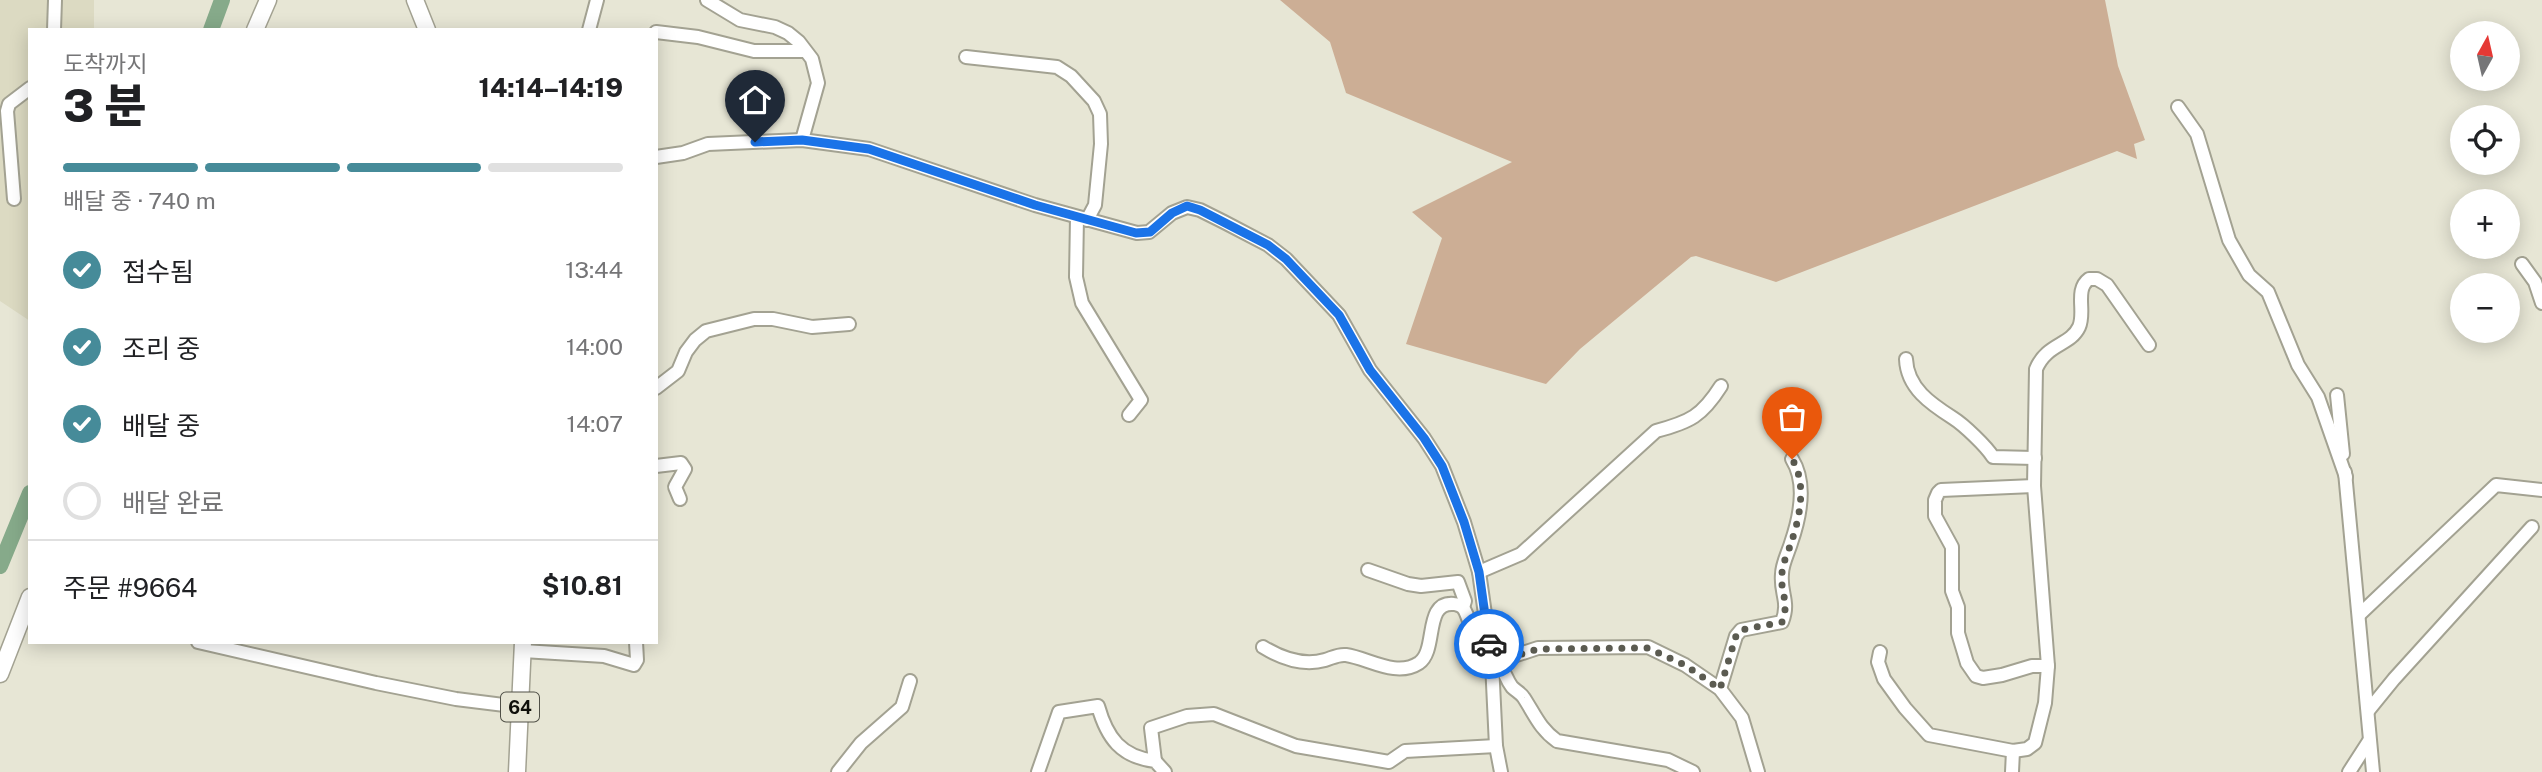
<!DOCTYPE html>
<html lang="ko">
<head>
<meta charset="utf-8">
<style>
  body { margin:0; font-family:"Public Sans","Noto Sans KR",sans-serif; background:#f2f2f2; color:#202124; height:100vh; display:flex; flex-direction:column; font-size:26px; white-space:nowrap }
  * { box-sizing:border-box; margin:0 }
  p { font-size:23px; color:#757577 }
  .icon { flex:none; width:38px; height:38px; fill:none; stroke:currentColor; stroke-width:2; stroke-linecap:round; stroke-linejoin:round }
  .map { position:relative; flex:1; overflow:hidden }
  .details { position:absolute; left:28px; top:28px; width:630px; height:616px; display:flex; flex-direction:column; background:#fff; border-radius:0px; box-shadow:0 4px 18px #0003 }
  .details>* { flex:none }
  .needle { width:46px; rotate:8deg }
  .fabs { position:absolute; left:2450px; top:21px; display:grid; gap:14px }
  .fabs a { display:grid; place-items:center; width:70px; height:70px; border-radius:50%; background:#fff; box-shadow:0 4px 18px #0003; font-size:35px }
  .pin { position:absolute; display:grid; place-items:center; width:60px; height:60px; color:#fff; margin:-72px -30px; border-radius:50% 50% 50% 0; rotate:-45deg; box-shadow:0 0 7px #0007 }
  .pin .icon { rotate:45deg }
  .courier { position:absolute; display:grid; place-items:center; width:70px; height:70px; margin:-35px; border:5px solid #1a73e8; border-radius:50%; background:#fff; color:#222; box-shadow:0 2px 9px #0007 }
  .head em { font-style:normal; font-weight:800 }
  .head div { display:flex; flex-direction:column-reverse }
  .head { display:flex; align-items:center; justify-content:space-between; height:119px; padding:0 35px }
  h1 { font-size:46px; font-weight:800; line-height:52px }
  .bar { display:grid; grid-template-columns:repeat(4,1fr); gap:10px 7px; align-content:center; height:84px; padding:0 35px }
  .bar i { height:9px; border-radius:5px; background:#e0e0e0 }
  .bar .on { background:#468b99 }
  .bar p { grid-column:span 4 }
  .line { display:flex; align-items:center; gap:18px; padding:0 35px; border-top:2px solid #e0e0e0 }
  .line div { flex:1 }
  ol { padding:0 35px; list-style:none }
  li { display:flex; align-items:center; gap:21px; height:77px }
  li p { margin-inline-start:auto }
  li .icon { padding:7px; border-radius:50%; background:#468b99; color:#fff; stroke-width:4 }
  li:last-child { color:#757577 }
  li i { width:38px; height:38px; border:4px solid #e0e0e0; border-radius:50% }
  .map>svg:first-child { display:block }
  .built { fill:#dcdac2 }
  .green { fill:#ccae95 }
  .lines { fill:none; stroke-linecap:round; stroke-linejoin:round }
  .river { stroke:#86aa8a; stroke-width:16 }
  .minor-casing { stroke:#a3a292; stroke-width:16 }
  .major-casing { stroke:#a3a292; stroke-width:19 }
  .minor { stroke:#fff; stroke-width:12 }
  .major { stroke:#fff; stroke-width:16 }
  .done { stroke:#5b5b51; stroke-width:7; stroke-dasharray:0 12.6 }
  .route { stroke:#1a73e8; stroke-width:9 }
  .labels { text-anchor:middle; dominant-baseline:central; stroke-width:5; stroke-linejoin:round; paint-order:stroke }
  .shield { fill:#e7e6d5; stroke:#505047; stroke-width:2 }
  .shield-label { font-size:18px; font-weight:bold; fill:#10100a }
</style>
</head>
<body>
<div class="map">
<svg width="2542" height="772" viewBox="0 0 2542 772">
  <rect width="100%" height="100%" fill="#e7e6d5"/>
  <!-- built -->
  <path class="built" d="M 0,0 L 94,0 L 94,30 L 30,30 L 30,321 L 0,301 Z"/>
  <!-- green -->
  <path class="green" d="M 1280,0 L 2105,0 L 2118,66 L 2145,140 L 2134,144 L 2137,159 L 2117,151 L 1776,282 L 1696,256 L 1691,257 L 1580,349 L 1546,384 L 1406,344 L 1442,238 L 1412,212 L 1512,162 L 1346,93 L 1330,42 Z"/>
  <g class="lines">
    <!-- river -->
    <g class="river">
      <path d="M 211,30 L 222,0"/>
      <path d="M 0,566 L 30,493"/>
    </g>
    <!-- minor casing -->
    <g class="minor-casing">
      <g id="minor">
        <path d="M 707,0 L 740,20 L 775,27 L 788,33 L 799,42 L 812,59 L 818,83 L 802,140"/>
        <path d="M 54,30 L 55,0"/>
        <path d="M 589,30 L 597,0"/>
        <path d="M 656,32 L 698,37 L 754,51 L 804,51"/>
        <path d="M 966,57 L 1057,67 L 1071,76 L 1094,101 L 1100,114 L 1101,144 L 1095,205 L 1087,220"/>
        <path d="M 2178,107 L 2197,134 L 2229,240 L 2249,275 L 2268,292 L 2298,365 L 2318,397 L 2346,477"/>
        <path d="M 656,157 L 683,153 L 708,144 L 802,140 L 869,149 L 1035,205 L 1137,233 L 1149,232 L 1172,213 L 1187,207 L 1200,210 L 1224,222 L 1268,245 L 1286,259 L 1339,315 L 1370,370 L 1424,438 L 1442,466 L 1464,522 L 1479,572 L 1492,663 L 1496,746 L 1501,772"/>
        <path d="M 14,199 L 7,111 L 9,104 L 30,88"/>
        <path d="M 1077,217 L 1076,277 L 1082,303 L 1141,400 L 1129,415"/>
        <path d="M 2522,264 L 2535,282 L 2542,303"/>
        <path d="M 1906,359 C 1907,388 1931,404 1953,418 C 1964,425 1986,446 1993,457 L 2035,458"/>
        <path d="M 656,388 L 678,371 L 686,352 L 695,340 L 706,331 L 754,319 L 773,319 L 812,327 L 849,324"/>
        <path d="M 2337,395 L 2343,454"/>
        <path d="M 656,466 L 681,463 L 685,469 L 675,487 L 680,499"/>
        <path d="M 2345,472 L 2373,772"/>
        <path d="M 2034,486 L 1941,490 L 1938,493 L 1935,500 L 1935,516 L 1952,547 L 1952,591 L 1958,607 L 1958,633 L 1967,663 L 1976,676 L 1983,678 L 2002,675 L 2032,666 L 2048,666"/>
        <path d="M 1368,570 L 1408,584 L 1421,586 L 1458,582 L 1465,601 L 1463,607"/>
        <path d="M 1479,572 L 1521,554 L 1656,431 C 1690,422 1702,416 1721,386"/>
        <path d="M 2359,615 L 2496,485 L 2542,490"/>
        <path d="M 198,642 L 376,683 L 456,699 L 520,707"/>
        <path d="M 1263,647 C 1281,658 1304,666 1325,660 C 1332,658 1338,654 1346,655 C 1368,658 1396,678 1419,663 C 1438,650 1423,601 1454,604 C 1456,604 1462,606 1463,608 C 1466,611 1468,619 1470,623 C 1475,635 1481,645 1491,654"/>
        <path d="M 523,651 L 604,656 L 634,665 L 637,660 L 636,642"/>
        <path d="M 1880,652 L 1878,662 L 1884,679 L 1905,708 L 1929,735 L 2013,751 L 2027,749 L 2035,743 L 2045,703 L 2048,666 L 2034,486 L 2036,369 C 2047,343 2070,346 2079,327 C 2086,312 2074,290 2089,279 L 2097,279 L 2107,285 L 2149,345"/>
        <path d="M 1492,663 L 1538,648 L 1648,647 L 1685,665 L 1720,689 L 1742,718 L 1758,772"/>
        <path d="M 1492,663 C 1508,671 1503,675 1512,687 C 1516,691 1521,693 1524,698 C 1535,715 1540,729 1557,741 L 1668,760 L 1693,772"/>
        <path d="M 1720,689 L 1736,636 L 1741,630 L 1782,622 C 1790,601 1780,594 1782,574 C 1782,564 1788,553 1791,543 C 1800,517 1807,483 1792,459"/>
        <path d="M 2368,711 L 2394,679 L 2532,527"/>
        <path d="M 1155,761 L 1151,728 L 1187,716 L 1214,714 L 1296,746 L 1389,762 L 1405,751 L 1496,746"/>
        <path d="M 838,772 L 861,743 L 902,707 L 910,681"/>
        <path d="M 1038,772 L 1059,712 L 1098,706 C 1107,738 1121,757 1155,761 L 1165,772"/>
        <path d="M 2012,772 L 2013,751"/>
        <path d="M 2349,772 L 2369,741"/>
      </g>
    </g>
    <!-- major casing -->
    <g class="major-casing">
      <g id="major">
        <path d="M 415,0 L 427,30"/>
        <path d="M 255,30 L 268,0"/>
        <path d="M 0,674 L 30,597"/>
        <path d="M 517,772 L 523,642"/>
      </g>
    </g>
    <!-- minor -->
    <use href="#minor" class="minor"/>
    <!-- major -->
    <use href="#major" class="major"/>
  </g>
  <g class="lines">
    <!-- done -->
    <path class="done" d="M 1489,644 L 1492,663 L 1538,649 L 1648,648 L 1685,665 L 1720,689 L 1736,636 L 1741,630 L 1782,622 C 1790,601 1780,594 1782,574 C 1782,564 1788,553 1791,543 C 1800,517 1807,483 1792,459"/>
    <!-- route -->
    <path class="route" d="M 755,142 L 802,140 L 869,149 L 1035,205 L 1136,233 L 1150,232 L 1172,213 L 1187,206 L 1200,210 L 1268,245 L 1286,259 L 1339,315 L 1370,370 L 1424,438 L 1442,466 L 1464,522 L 1479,572 L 1489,644"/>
  </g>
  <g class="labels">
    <!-- shield labels -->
    <rect class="shield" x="501" y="692.5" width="38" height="29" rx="5"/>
    <g class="shield-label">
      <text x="520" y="707">64</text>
    </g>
  </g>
</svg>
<div class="fabs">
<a><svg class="needle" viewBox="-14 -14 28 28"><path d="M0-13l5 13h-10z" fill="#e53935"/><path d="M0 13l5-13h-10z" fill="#757577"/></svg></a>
<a><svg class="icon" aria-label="locate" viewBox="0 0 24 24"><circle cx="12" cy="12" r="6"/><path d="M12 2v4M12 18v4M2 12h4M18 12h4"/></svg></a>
<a>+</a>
<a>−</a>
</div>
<div class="pin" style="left:1792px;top:459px;background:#ea580c"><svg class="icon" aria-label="bag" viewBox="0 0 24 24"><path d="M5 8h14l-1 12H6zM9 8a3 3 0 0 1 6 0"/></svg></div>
<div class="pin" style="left:755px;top:142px;background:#1f2937"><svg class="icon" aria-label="home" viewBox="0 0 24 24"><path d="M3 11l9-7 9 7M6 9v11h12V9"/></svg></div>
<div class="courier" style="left:1489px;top:644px"><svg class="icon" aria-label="car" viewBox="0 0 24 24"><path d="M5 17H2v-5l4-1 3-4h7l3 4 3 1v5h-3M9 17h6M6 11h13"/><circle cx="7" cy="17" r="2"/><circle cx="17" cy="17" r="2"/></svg></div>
<section class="details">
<div class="head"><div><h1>3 분</h1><p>도착까지</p></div><em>14:14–14:19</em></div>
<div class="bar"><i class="on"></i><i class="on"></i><i class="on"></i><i></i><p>배달 중 · 740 m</p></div>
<ol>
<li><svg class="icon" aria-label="check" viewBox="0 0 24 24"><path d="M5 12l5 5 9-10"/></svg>접수됨<p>13:44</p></li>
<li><svg class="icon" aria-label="check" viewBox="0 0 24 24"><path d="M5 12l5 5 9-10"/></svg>조리 중<p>14:00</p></li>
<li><svg class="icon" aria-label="check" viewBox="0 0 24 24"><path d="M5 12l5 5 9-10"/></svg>배달 중<p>14:07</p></li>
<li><i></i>배달 완료</li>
</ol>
<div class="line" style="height:91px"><div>주문 #9664</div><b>$10.81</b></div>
</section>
</div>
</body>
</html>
